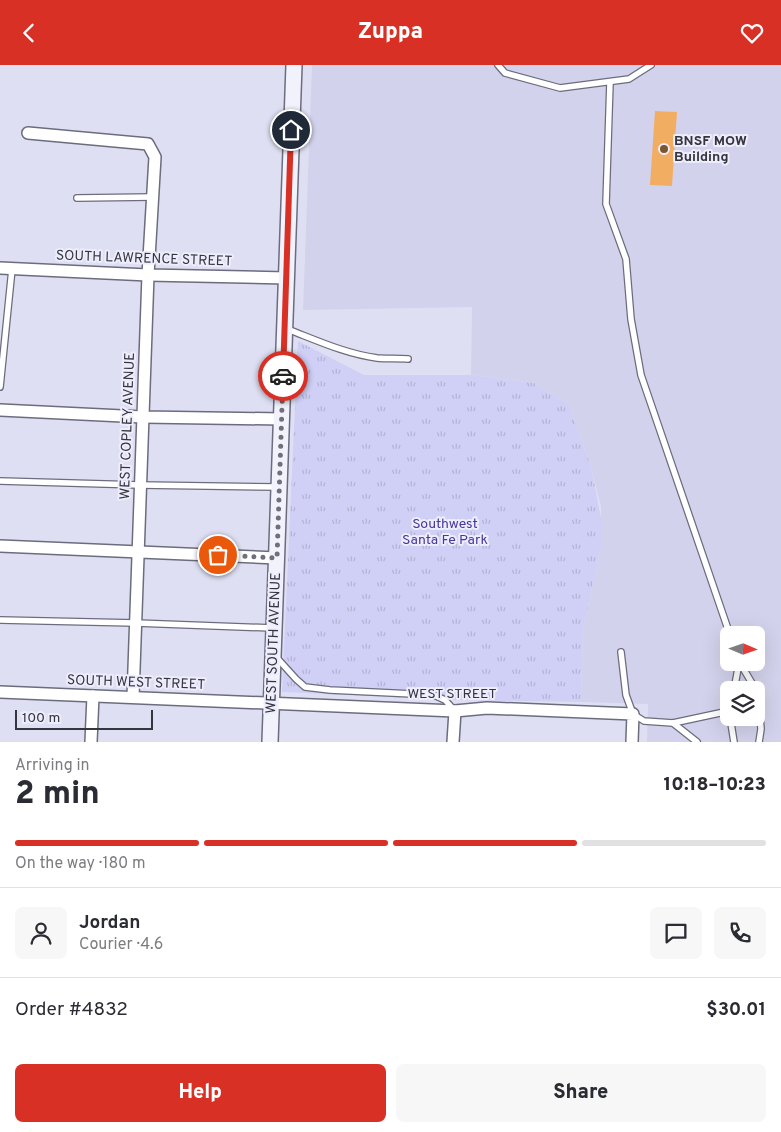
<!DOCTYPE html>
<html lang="en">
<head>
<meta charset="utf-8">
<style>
  body { margin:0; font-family:Overpass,sans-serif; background:#f7f7f7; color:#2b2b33; height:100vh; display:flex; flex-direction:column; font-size:19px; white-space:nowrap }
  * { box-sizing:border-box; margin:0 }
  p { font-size:16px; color:#7c7c81 }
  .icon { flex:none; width:28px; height:28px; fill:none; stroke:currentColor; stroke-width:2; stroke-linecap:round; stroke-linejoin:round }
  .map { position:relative; height:677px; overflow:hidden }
  .sheet { display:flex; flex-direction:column; background:#fff; flex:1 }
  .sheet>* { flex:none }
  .needle { width:32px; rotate:92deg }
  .tools { position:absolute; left:720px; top:561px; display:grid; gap:10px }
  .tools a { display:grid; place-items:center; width:45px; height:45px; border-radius:8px; background:#fff; box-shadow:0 5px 20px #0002; font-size:25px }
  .scale { position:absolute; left:15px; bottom:12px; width:138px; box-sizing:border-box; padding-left:5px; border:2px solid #35353d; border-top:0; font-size:14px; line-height:18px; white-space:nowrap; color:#35353d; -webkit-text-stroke:4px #ededfd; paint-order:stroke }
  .pin { position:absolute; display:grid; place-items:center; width:42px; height:42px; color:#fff; margin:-21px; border:2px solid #fff; border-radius:50%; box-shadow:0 1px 5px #0007 }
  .courier { position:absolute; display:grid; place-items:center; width:50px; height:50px; margin:-25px; border:4px solid #d93025; border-radius:50%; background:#fff; color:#222; box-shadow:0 1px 6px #0007 }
  .overview em { font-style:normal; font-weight:800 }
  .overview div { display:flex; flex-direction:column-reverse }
  .overview { display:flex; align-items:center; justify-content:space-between; height:85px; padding:0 15px }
  h1 { font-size:32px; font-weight:800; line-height:38px }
  .bar { display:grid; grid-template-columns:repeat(4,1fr); gap:8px 5px; align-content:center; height:60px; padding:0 15px }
  .bar i { height:6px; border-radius:4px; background:#e1e1e2 }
  .bar .on { background:#d93025 }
  .bar p { grid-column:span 4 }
  .line { display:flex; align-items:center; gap:12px; padding:0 15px; border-top:1px solid #e1e1e2 }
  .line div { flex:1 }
  .round { display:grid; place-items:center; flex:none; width:52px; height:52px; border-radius:8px; background:#f7f7f7 }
  .primary-button { display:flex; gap:10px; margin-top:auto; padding:10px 15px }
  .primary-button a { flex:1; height:58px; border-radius:8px; background:#d93025; color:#fff; font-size:20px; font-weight:800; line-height:58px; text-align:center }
  .primary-button a+a { background:#f7f7f7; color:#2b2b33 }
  header { display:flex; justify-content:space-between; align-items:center; height:65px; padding:0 15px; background:#d93025; color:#fff; font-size:22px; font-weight:800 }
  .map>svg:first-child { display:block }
  .built { fill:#d2d2ec; fill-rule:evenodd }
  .park { fill:url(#park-tufts) }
  .building { fill:#f1ae62 }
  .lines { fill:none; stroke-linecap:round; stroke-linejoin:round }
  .service-casing { stroke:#6c6c7e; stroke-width:8 }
  .minor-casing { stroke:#6c6c7e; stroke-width:14 }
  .secondary-casing { stroke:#6c6c7e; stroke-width:18 }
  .service { stroke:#fff; stroke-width:5.5 }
  .minor { stroke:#fff; stroke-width:11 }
  .secondary { stroke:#f2f2fc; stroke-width:15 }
  .done { stroke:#70707d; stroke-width:5; stroke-dasharray:0 9 }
  .route { stroke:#d93025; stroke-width:6 }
  .poi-dot { fill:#7a572f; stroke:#ededfd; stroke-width:2 }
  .labels { text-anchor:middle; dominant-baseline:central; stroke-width:4; stroke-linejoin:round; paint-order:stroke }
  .poi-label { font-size:14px; font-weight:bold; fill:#35353d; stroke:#ededfd; text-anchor:start }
  .street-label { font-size:14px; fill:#35353d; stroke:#ededfd }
  .park-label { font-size:14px; fill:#483899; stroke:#ededfd }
</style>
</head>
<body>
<header><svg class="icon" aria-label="back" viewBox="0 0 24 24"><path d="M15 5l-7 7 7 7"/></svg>Zuppa<svg class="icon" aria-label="heart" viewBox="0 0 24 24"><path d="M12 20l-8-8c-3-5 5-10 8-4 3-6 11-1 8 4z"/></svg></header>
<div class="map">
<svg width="781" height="677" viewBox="0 0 781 677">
  <defs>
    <pattern id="park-tufts" width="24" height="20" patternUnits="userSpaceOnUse" patternTransform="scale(1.25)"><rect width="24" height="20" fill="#d0d0f6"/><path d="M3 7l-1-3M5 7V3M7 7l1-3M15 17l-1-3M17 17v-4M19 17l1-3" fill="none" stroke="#b3b3d4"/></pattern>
  </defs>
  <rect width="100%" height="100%" fill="#dfdff4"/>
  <!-- built -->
  <path class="built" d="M 312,0 L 781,0 L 781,677 L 647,677 L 648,639 L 581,637 L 583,564 L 601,481 L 601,442 L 592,406 L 569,339 L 534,318 L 471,310 L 472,242 L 303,245 ZM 729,570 L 756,570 L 756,598 L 729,598 ZM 729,625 L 756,625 L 756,652 L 729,652 Z"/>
  <!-- park -->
  <path class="park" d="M 298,276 L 364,310 L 471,310 L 534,318 L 569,339 L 592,406 L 601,453 L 601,481 L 583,564 L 581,637 L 454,635 L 282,627 Z"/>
  <!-- building -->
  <path class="building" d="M 655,46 L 677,47 L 672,121 L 650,120 Z"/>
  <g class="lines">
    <!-- service casing -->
    <g class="service-casing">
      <g id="service">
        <path d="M 498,0 L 505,8 L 560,23 L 629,14 L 651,0"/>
        <path d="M 610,17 L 606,139 L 626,194 L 631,254 L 641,310 L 730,570"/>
        <path d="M 77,133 L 153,132"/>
        <path d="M 287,264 C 316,275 346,289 377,293 C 387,294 398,293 408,294"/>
        <path d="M 0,322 L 12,204"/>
        <path d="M 0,416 L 140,420 L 278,422"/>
        <path d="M 0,555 L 136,558 L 272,563"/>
        <path d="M 621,587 L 626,630 L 633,649 L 644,656 L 673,658 L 729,646"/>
        <path d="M 277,593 L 296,614 L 305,622 L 330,625 L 434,630 L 445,635 L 454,645"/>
        <path d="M 740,598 L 756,625"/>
        <path d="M 734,625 L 739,598"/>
        <path d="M 756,625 L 758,628 L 761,664 L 759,677"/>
        <path d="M 730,652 L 734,677"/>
        <path d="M 673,658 L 697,677"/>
      </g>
    </g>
    <!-- minor casing -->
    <g class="minor-casing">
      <g id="minor">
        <path d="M 28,68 L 148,79 L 155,92 L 148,210 L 133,632"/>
        <path d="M 0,203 L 148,210 L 287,213"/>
        <path d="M 0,345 L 143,352 L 282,354"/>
        <path d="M 0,481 L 277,493"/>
        <path d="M 0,627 L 455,646 L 487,643 L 633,649 L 632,677"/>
        <path d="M 91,677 L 93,631"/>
        <path d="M 453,677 L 455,646"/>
      </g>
    </g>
    <!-- secondary casing -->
    <g class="secondary-casing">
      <path id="secondary" d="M 270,677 L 294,0"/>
    </g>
    <!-- service -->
    <use href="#service" class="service"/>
    <!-- minor -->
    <use href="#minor" class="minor"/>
    <!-- secondary -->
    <use href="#secondary" class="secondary"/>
  </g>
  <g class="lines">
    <!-- done -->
    <path class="done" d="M 218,490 L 277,493 L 283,311"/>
    <!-- route -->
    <path class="route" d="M 283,311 L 291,65"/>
  </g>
  <!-- markers -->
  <circle class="poi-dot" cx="664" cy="84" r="5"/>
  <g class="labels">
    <!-- poi labels -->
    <g class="poi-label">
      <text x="674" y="76">BNSF MOW<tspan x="674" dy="16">Building</tspan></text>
    </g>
    <!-- street labels -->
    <g class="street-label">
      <text transform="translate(144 194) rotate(2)">SOUTH LAWRENCE STREET</text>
      <text transform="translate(128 361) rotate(-88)">WEST COPLEY AVENUE</text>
      <text transform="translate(274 578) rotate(-88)">WEST SOUTH AVENUE</text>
      <text transform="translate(136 618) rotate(2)">SOUTH WEST STREET</text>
      <text x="452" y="629">WEST STREET</text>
    </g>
    <!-- park labels -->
    <g class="park-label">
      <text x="445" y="459">Southwest<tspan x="445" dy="16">Santa Fe Park</tspan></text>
    </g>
  </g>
</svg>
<div class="tools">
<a><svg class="needle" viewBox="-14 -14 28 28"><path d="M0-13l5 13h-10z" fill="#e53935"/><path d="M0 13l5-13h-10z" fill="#7c7c81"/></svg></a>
<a><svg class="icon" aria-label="layers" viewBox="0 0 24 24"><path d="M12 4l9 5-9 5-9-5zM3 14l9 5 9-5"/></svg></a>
</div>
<div class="scale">100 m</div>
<div class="pin" style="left:218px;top:490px;background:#ea580c"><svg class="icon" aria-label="bag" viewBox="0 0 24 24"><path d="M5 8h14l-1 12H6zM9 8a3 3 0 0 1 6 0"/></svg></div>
<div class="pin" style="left:291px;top:65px;background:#1f2937"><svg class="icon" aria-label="home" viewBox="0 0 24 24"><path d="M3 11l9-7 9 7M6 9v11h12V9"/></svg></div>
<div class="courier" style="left:283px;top:311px"><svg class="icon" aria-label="car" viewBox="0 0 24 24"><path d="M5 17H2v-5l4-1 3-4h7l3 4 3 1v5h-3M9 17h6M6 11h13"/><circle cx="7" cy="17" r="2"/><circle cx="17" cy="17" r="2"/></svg></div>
</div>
<section class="sheet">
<div class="overview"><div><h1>2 min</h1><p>Arriving in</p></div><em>10:18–10:23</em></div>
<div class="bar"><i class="on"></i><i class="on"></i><i class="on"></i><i></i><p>On the way · 180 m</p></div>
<div class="line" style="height:90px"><a class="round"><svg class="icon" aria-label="person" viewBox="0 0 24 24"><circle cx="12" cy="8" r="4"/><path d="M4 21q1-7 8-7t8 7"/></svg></a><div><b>Jordan</b><p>Courier · 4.6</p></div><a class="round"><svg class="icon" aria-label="chat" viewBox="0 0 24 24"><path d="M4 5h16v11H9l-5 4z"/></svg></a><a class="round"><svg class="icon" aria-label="phone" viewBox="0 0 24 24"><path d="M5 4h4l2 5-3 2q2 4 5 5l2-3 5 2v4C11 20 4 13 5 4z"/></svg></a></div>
<div class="line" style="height:65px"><div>Order #4832</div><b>$30.01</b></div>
<div class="primary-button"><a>Help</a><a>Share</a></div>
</section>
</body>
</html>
